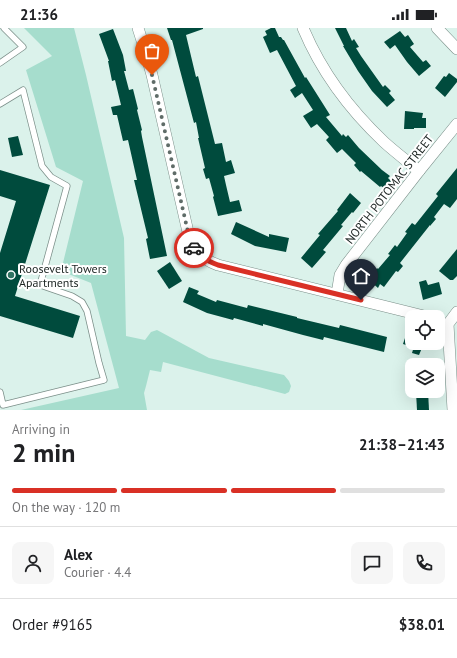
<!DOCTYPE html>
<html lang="en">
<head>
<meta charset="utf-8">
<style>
  body { margin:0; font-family:"PT Sans",sans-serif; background:#f6f6f6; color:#202124; height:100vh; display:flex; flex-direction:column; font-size:15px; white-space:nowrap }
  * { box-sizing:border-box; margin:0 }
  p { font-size:13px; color:#757577 }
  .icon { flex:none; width:22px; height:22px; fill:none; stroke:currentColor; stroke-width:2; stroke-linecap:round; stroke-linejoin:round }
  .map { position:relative; height:382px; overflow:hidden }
  .sheet { display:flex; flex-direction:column; background:#fff; flex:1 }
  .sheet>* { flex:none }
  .controls { position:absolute; left:405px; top:282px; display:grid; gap:8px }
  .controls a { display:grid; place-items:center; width:40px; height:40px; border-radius:8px; background:#fff; box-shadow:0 4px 16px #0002; font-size:20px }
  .pin { position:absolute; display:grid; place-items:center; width:34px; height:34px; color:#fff; margin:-41px -17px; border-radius:50% 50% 50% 0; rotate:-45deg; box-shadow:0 0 4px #0007 }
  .pin .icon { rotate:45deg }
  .courier { position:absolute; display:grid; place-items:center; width:40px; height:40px; margin:-20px; border:3px solid #d93025; border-radius:50%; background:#fff; color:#222; box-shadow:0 1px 5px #0007 }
  .head em { font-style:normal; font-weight:700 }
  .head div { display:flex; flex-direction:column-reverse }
  .head { display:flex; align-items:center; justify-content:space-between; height:68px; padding:0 12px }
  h1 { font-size:26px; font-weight:700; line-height:30px }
  .bar { display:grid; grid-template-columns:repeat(4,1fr); gap:6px 4px; align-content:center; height:48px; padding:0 12px }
  .bar i { height:5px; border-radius:3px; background:#e0e0e0 }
  .bar .active { background:#d93025 }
  .bar p { grid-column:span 4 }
  .line { display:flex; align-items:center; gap:10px; padding:0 12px; border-top:1px solid #e0e0e0 }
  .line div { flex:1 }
  .round { display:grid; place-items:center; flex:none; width:42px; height:42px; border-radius:8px; background:#f6f6f6 }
  .status { display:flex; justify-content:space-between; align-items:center; height:28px; padding:0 20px; background:#fff; direction:ltr }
  .status svg { height:11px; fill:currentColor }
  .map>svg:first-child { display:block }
  .green { fill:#a6ddcd }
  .building { fill:#004b3d }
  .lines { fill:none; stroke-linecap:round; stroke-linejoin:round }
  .lane-casing { stroke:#7b8f89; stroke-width:7 }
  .street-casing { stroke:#7b8f89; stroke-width:12 }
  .lane { stroke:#fff; stroke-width:5.5 }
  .street { stroke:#fff; stroke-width:11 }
  .done { stroke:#5f6c68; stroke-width:4; stroke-dasharray:0 7.2 }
  .route { stroke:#d93025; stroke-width:5 }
  .poi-dot { fill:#307262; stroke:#fff; stroke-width:1.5 }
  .labels { text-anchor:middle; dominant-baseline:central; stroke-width:4; stroke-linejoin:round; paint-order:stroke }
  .street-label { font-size:12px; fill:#1c2422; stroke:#fff }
  .poi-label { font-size:12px; fill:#1c2422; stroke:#fff; text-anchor:start }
</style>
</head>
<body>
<div class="status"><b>21:36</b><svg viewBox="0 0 49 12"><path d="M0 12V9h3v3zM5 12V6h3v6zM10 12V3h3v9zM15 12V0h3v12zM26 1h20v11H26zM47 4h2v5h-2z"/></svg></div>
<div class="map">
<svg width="457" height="382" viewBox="0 0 457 382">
  <rect width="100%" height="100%" fill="#dbf2eb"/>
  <!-- green -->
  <path class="green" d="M 24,0 L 74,0 L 86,47 L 124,210 L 126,308 L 145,312 L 151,304 L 157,302 L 209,330 L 284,347 L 289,353 L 291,358 L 289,364 L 285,366 L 163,334 L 161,344 L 150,342 L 146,358 L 144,365 L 147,382 L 21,382 L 119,360 L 91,255 L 61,243 L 83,153 L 56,139 L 26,42 L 52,28 Z"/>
  <!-- building -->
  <g class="building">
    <path d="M 167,0 L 203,0 L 203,1 L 186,7 L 196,49 L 198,48 L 215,116 L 222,115 L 226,134 L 231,132 L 235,145 L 224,148 L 226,157 L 230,174 L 239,172 L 242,183 L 218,188 L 213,169 L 214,168 L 209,150 L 206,151 L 203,141 L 205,140 L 198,110 L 199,110 L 196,94 L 194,95 L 172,12 L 171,12 Z"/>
    <path d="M 271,0 L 275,0 L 279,9 L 281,9 L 283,12 L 284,12 L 305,50 L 306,49 L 330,87 L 326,89 L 342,108 L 343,106 L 346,109 L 348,107 L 359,120 L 382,142 L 390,148 L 388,150 L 392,154 L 386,162 L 381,158 L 380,159 L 361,143 L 360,144 L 354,137 L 356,135 L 342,121 L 337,125 L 326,112 L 329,109 L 317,96 L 311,100 L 303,88 L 313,82 L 302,65 L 295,70 L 290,62 L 296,58 L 277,22 L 270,25 L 263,9 L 267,7 L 265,3 Z"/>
    <path d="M 335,0 L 346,0 L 352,13 L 354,11 L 359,19 L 356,20 L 361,28 L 383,59 L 385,57 L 391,63 L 389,65 L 395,72 L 387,79 L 372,63 L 358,43 L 343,18 L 344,18 Z"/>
    <path d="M 113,1 L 123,27 L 126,43 L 124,43 L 129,62 L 133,61 L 138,81 L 137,82 L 142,102 L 141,103 L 142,109 L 167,228 L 150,231 L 146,211 L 148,210 L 134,152 L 137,152 L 128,112 L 123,113 L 117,87 L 113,87 L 111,79 L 121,77 L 115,52 L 112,53 L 108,33 L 109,33 L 99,6 Z"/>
    <path d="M 400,3 L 405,9 L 408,7 L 414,16 L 410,19 L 423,34 L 426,32 L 431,38 L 419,48 L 407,34 L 395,17 L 390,21 L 384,14 Z"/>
    <path d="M 449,45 L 457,51 L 457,54 L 445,69 L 435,60 L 444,48 L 446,49 Z"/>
    <path d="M 405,83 L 423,85 L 422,90 L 426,90 L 426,100 L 414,100 L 414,101 L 404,101 Z"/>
    <path d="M 18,108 L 23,127 L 12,129 L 8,110 Z"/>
    <path d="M 457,140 L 457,171 L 450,180 L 444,176 L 434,189 L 436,191 L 430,198 L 430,197 L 400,235 L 403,238 L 398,244 L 396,243 L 384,259 L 380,256 L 378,260 L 368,251 L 377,240 L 378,241 L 390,227 L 388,226 L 395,217 L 397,219 L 407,205 L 405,204 L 412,195 L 415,197 L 438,168 L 436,166 Z"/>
    <path d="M 0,142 L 50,157 L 15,268 L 80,288 L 73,310 L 0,288 L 0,225 L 16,173 L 0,168 Z"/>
    <path d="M 350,165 L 361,175 L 353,185 L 352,184 L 341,197 L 343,198 L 323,222 L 326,224 L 312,240 L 301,230 L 320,207 L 318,206 L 338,183 L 337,182 Z"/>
    <path d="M 236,194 L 269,209 L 269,206 L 289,210 L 286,224 L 255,218 L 231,206 Z"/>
    <path d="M 457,221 L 457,248 L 453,252 L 450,252 L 439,243 Z"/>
    <path d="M 170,234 L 182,253 L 169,261 L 157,243 Z"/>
    <path d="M 426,252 L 428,257 L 439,254 L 442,266 L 423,272 L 419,254 Z"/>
    <path d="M 189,259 L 199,263 L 197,266 L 216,274 L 217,272 L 247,280 L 248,277 L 297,289 L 297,290 L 339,300 L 340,297 L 387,309 L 384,324 L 324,309 L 323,312 L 303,307 L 263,296 L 263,298 L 234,290 L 233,292 L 207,285 L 183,274 Z"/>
    <path d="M 411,292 L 412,293 L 412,319 L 403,316 Z"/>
    <path d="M 415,315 L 424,315 L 419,327 L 412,325 Z"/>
    <path d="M 428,363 L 429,382 L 417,382 L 416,364 Z"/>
  </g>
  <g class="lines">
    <!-- lane casing -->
    <g class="lane-casing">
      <g id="lane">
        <path d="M 0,35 L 23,19 L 4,0"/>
        <path d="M 0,76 L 23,62 L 42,138 L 51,149 L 67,158 L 40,257 L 72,268 L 82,274 L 87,283 L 99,335 L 104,352 L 3,377 L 0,364"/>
      </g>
    </g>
    <!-- street casing -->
    <g class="street-casing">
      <g id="street">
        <path d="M 138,0 L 145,22 L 152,47 L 188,204 C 194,222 199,230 218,237 L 428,289"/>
        <path d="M 303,0 C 321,43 350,82 384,114 C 395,124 407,133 419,143"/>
        <path d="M 437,0 L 457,21"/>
        <path d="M 337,266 L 340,247 L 346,237 L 419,143 L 457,96"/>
        <path d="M 453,382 L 448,296 L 457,284"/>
      </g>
    </g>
    <!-- lane -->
    <use href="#lane" class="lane"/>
    <!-- street -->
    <use href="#street" class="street"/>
  </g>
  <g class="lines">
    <!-- done -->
    <path class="done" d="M 152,47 L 188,204 L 194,220"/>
    <!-- route -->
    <path class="route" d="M 194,220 C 199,229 208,233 218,237 L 361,272"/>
  </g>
  <!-- markers -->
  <circle class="poi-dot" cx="11" cy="247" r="4"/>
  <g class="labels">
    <!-- street labels -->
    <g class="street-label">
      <text transform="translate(389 161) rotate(-52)">NORTH POTOMAC STREET</text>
    </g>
    <!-- poi labels -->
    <g class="poi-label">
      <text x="19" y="240">Roosevelt Towers<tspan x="19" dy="14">Apartments</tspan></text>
    </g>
  </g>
</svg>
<div class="controls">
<a><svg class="icon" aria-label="locate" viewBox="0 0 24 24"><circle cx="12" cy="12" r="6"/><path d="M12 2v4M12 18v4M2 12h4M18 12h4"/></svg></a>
<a><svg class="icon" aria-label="layers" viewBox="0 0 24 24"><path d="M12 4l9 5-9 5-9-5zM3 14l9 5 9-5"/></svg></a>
</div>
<div class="pin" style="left:152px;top:47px;background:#ea580c"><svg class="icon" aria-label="bag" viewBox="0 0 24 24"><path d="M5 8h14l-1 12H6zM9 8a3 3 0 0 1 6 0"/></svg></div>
<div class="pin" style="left:361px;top:272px;background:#1f2937"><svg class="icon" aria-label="home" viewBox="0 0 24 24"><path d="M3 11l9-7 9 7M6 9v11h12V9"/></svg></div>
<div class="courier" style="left:194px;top:220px"><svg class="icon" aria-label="car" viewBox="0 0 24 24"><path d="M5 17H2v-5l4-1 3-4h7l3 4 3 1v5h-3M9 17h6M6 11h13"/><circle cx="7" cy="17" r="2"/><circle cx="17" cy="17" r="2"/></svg></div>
</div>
<section class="sheet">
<div class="head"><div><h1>2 min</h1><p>Arriving in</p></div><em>21:38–21:43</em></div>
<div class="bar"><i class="active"></i><i class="active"></i><i class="active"></i><i></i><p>On the way · 120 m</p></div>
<div class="line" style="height:72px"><a class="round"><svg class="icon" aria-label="person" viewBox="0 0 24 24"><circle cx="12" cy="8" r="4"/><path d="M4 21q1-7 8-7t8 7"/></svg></a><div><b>Alex</b><p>Courier · 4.4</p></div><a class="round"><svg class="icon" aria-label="chat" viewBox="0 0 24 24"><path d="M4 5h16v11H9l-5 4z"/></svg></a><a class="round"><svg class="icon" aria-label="phone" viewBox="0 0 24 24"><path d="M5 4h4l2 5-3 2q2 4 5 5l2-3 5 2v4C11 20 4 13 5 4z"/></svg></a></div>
<div class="line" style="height:52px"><div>Order #9165</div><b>$38.01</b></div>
</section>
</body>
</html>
